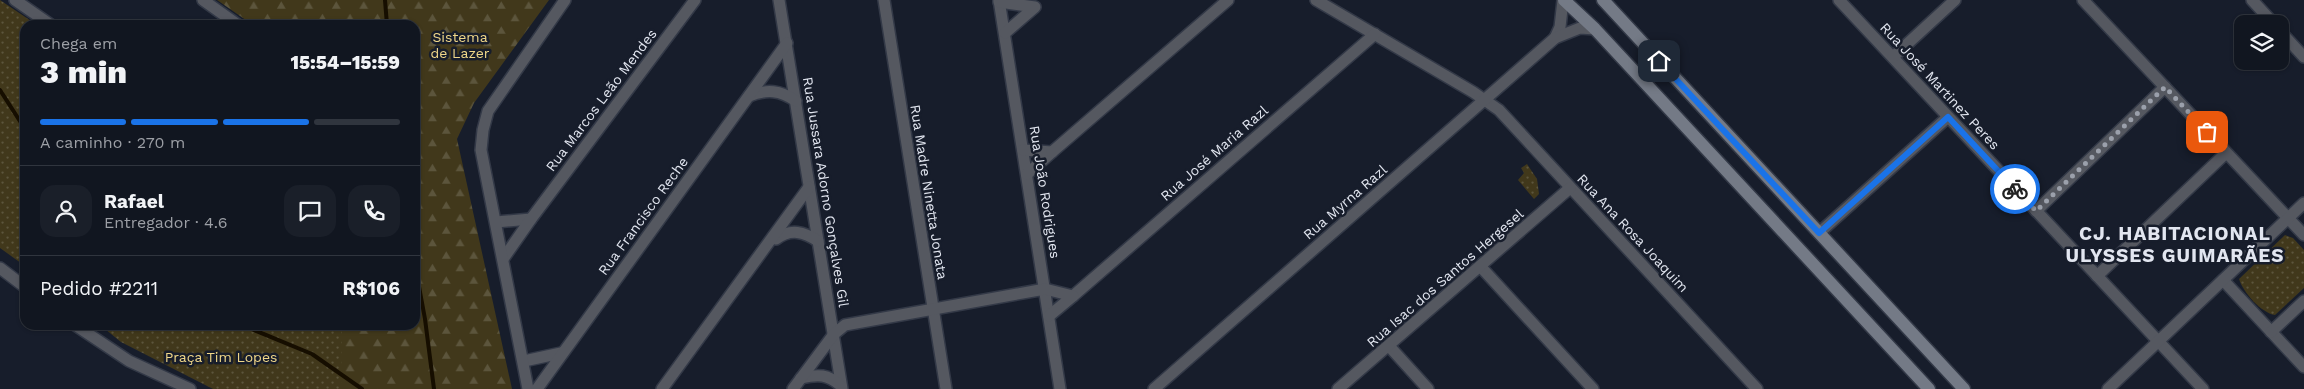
<!DOCTYPE html>
<html lang="pt">
<head>
<meta charset="utf-8">
<style>
  body { margin:0; font-family:"Work Sans",sans-serif; background:#1a1f29; color:#f1f3f6; height:100vh; display:flex; flex-direction:column; font-size:19px; white-space:nowrap }
  * { box-sizing:border-box; margin:0 }
  p { font-size:16px; color:#9c9fa5 }
  .icon { flex:none; width:28px; height:28px; fill:none; stroke:currentColor; stroke-width:2; stroke-linecap:round; stroke-linejoin:round }
  .map { position:relative; flex:1; overflow:hidden }
  .drawer { position:absolute; left:20px; top:20px; width:400px; height:310px; display:flex; flex-direction:column; background:#111620; border-radius:15px; box-shadow:0 1px 4px #0004,0 0 0 1px #30353e }
  .drawer>* { flex:none }
  .buttons { position:absolute; left:2234px; top:15px; display:grid; gap:10px }
  .buttons a { display:grid; place-items:center; width:55px; height:55px; border-radius:10px; background:#111620; box-shadow:0 1px 4px #0004,0 0 0 1px #30353e; font-size:25px }
  .pin { position:absolute; display:grid; place-items:center; width:42px; height:42px; color:#fff; margin:-21px; border-radius:10px; box-shadow:0 2px 8px #0006 }
  .courier { position:absolute; display:grid; place-items:center; width:50px; height:50px; margin:-25px; border:4px solid #1a73e8; border-radius:50%; background:#fff; color:#222; box-shadow:0 1px 6px #0007 }
  .headline em { font-style:normal; font-weight:800 }
  .headline div { display:flex; flex-direction:column-reverse }
  .headline { display:flex; align-items:center; justify-content:space-between; height:85px; padding:0 20px }
  h1 { font-size:32px; font-weight:800; line-height:38px }
  .bar { display:grid; grid-template-columns:repeat(4,1fr); gap:8px 5px; align-content:center; height:60px; padding:0 20px }
  .bar i { height:6px; border-radius:4px; background:#30353e }
  .bar .selected { background:#1a73e8 }
  .bar p { grid-column:span 4 }
  .line { display:flex; align-items:center; gap:12px; padding:0 20px; border-top:1px solid #30353e }
  .line div { flex:1 }
  .round { display:grid; place-items:center; flex:none; width:52px; height:52px; border-radius:15px; background:#1a1f29 }
  .map>svg:first-child { display:block }
  .grass { fill:url(#grass-dots) }
  .forest { fill:url(#forest-firs) }
  .lines { fill:none; stroke-linecap:round; stroke-linejoin:round }
  .stream { stroke:#160e00; stroke-width:4 }
  .street-casing { stroke:#333947; stroke-width:14 }
  .secondary-casing { stroke:#333947; stroke-width:15 }
  .street { stroke:#555860; stroke-width:11 }
  .secondary { stroke:#747a86; stroke-width:12 }
  .done { stroke:#9ba0ab; stroke-width:5; stroke-dasharray:0 9 }
  .route { stroke:#1a73e8; stroke-width:6 }
  .labels { text-anchor:middle; dominant-baseline:central; stroke-width:5; stroke-linejoin:round; paint-order:stroke }
  .park-label { font-size:14px; fill:#f0d789; stroke:#171d2b }
  .street-label { font-size:14px; fill:#e2e6f0; stroke:#171d2b }
  .district-label { font-size:19px; font-weight:bold; letter-spacing:1px; fill:#e2e6f0; stroke:#171d2b }
</style>
</head>
<body>
<div class="map">
<svg width="2304" height="389" viewBox="0 0 2304 389">
  <defs>
    <pattern id="grass-dots" width="8" height="8" patternUnits="userSpaceOnUse" patternTransform="scale(1.25)"><rect width="8" height="8" fill="#41381b"/><path d="M2 2h.1M6 6h.1" fill="none" stroke="#5c553c" stroke-width="1.8" stroke-linecap="round"/></pattern>
    <pattern id="forest-firs" width="22" height="20" patternUnits="userSpaceOnUse" patternTransform="scale(1.25)"><rect width="22" height="20" fill="#41381b"/><path d="M5 1l3.5 6h-7zM16 11l3.5 6h-7z" fill="#5c553c"/></pattern>
  </defs>
  <rect width="100%" height="100%" fill="#171d2b"/>
  <!-- grass -->
  <g class="grass">
    <path d="M 0,0 L 37,25 L 25,25 L 25,266 L 0,248 Z"/>
    <path d="M 1527,164 L 1537,179 L 1539,194 L 1534,199 L 1518,180 L 1524,173 L 1521,168 Z"/>
    <path d="M 2285,235 L 2293,238 L 2304,250 L 2304,288 L 2275,315 C 2261,313 2243,292 2239,279 Z"/>
    <path d="M 100,325 L 342,325 L 342,389 L 213,389 L 121,342 Z"/>
  </g>
  <!-- forest -->
  <path class="forest" d="M 217,0 L 549,0 L 474,103 L 457,139 L 512,389 L 341,389 L 342,325 L 415,325 L 415,25 L 253,25 Z"/>
  <g class="lines">
    <!-- stream -->
    <g class="stream">
      <path d="M 385,0 L 387,25"/>
      <path d="M 0,90 L 25,129"/>
      <path d="M 415,265 L 425,319 L 434,389"/>
      <path d="M 242,325 L 312,354 L 362,389"/>
    </g>
    <!-- street casing -->
    <g class="street-casing">
      <g id="street">
        <path d="M 15,0 L 51,25"/>
        <path d="M 203,0 L 238,25"/>
        <path d="M 779,0 L 842,389"/>
        <path d="M 884,0 L 946,389"/>
        <path d="M 999,0 L 1060,389"/>
        <path d="M 1316,0 L 1473,92 L 1499,110 L 1757,389"/>
        <path d="M 1839,0 L 2203,389"/>
        <path d="M 2083,0 L 2304,235"/>
        <path d="M 2252,0 L 2274,24"/>
        <path d="M 999,2 L 1035,7 L 1005,33"/>
        <path d="M 2280,31 L 2304,57"/>
        <path d="M 1555,38 L 1560,27 L 1563,0"/>
        <path d="M 1893,57 L 1955,0"/>
        <path d="M 749,96 C 767,89 780,90 796,101"/>
        <path d="M 1023,150 L 1052,152 L 1027,174"/>
        <path d="M 1052,152 L 1228,0"/>
        <path d="M 2036,211 L 2165,87"/>
        <path d="M 496,222 L 531,219"/>
        <path d="M 1819,233 L 1948,117"/>
        <path d="M 776,239 C 791,228 804,232 818,241"/>
        <path d="M 503,259 L 531,219 L 695,0"/>
        <path d="M 1480,266 L 1593,389"/>
        <path d="M 0,268 L 25,287"/>
        <path d="M 2097,276 L 2226,153"/>
        <path d="M 2223,280 L 2304,367"/>
        <path d="M 1073,296 L 1375,34"/>
        <path d="M 75,325 L 129,361 L 190,389"/>
        <path d="M 2271,332 L 2304,301"/>
        <path d="M 1389,346 L 1428,389"/>
        <path d="M 524,361 L 561,353"/>
        <path d="M 801,378 C 818,374 828,374 841,386"/>
        <path d="M 528,389 L 481,150 L 483,130 L 488,111 L 565,0"/>
        <path d="M 537,389 L 787,43"/>
        <path d="M 662,389 L 809,187"/>
        <path d="M 793,389 L 834,334 L 845,325 L 1045,289 L 1073,296 L 1049,316"/>
        <path d="M 1154,389 L 1555,38 L 1580,28 L 1595,29"/>
        <path d="M 1338,389 L 1570,188"/>
        <path d="M 2108,389 L 2304,203"/>
      </g>
    </g>
    <!-- secondary casing -->
    <g class="secondary-casing">
      <g id="secondary">
        <path d="M 1564,0 L 1595,29 L 1929,389"/>
        <path d="M 1603,0 L 1964,389"/>
      </g>
    </g>
    <!-- street -->
    <use href="#street" class="street"/>
    <!-- secondary -->
    <use href="#secondary" class="secondary"/>
  </g>
  <g class="lines">
    <!-- done -->
    <path class="done" d="M 2015,189 L 2036,211 L 2165,87 L 2207,132"/>
    <!-- route -->
    <path class="route" d="M 1659,61 L 1819,233 L 1948,117 L 2015,189"/>
  </g>
  <g class="labels">
    <!-- park labels -->
    <g class="park-label">
      <text x="460" y="37">Sistema<tspan x="460" dy="16">de Lazer</tspan></text>
      <text x="221" y="357">Praça Tim Lopes</text>
    </g>
    <!-- street labels -->
    <g class="street-label">
      <text transform="translate(1940 86) rotate(47)">Rua José Martinez Peres</text>
      <text transform="translate(601 100) rotate(-53)">Rua Marcos Leão Mendes</text>
      <text transform="translate(1214 153) rotate(-41)">Rua José Maria Razl</text>
      <text transform="translate(826 192) rotate(81)">Rua Jussara Adorno Gonçalves Gil</text>
      <text transform="translate(929 192) rotate(81)">Rua Madre Ninetta Jonata</text>
      <text transform="translate(1045 192) rotate(81)">Rua João Rodrigues</text>
      <text transform="translate(1345 202) rotate(-41)">Rua Myrna Razl</text>
      <text transform="translate(643 216) rotate(-54)">Rua Francisco Reche</text>
      <text transform="translate(1633 233) rotate(47)">Rua Ana Rosa Joaquim</text>
      <text transform="translate(1445 278) rotate(-41)">Rua Isac dos Santos Hergesel</text>
    </g>
    <!-- district labels -->
    <g class="district-label">
      <text x="2175" y="233">CJ. HABITACIONAL<tspan x="2175" dy="22">ULYSSES GUIMARÃES</tspan></text>
    </g>
  </g>
</svg>
<div class="buttons">
<a><svg class="icon" aria-label="layers" viewBox="0 0 24 24"><path d="M12 4l9 5-9 5-9-5zM3 14l9 5 9-5"/></svg></a>
</div>
<div class="pin" style="left:2207px;top:132px;background:#ea580c"><svg class="icon" aria-label="bag" viewBox="0 0 24 24"><path d="M5 8h14l-1 12H6zM9 8a3 3 0 0 1 6 0"/></svg></div>
<div class="pin" style="left:1659px;top:61px;background:#1f2937"><svg class="icon" aria-label="home" viewBox="0 0 24 24"><path d="M3 11l9-7 9 7M6 9v11h12V9"/></svg></div>
<div class="courier" style="left:2015px;top:189px"><svg class="icon" aria-label="bike" viewBox="0 0 24 24"><circle cx="6" cy="16" r="4"/><circle cx="18" cy="16" r="4"/><path d="M6 16l4-8h5l3 8M10 8l3 8H6M13 5h3"/></svg></div>
<section class="drawer">
<div class="headline"><div><h1>3 min</h1><p>Chega em</p></div><em>15:54–15:59</em></div>
<div class="bar"><i class="selected"></i><i class="selected"></i><i class="selected"></i><i></i><p>A caminho · 270 m</p></div>
<div class="line" style="height:90px"><a class="round"><svg class="icon" aria-label="person" viewBox="0 0 24 24"><circle cx="12" cy="8" r="4"/><path d="M4 21q1-7 8-7t8 7"/></svg></a><div><b>Rafael</b><p>Entregador · 4.6</p></div><a class="round"><svg class="icon" aria-label="chat" viewBox="0 0 24 24"><path d="M4 5h16v11H9l-5 4z"/></svg></a><a class="round"><svg class="icon" aria-label="phone" viewBox="0 0 24 24"><path d="M5 4h4l2 5-3 2q2 4 5 5l2-3 5 2v4C11 20 4 13 5 4z"/></svg></a></div>
<div class="line" style="height:65px"><div>Pedido #2211</div><b>R$106</b></div>
</section>
</div>
</body>
</html>
